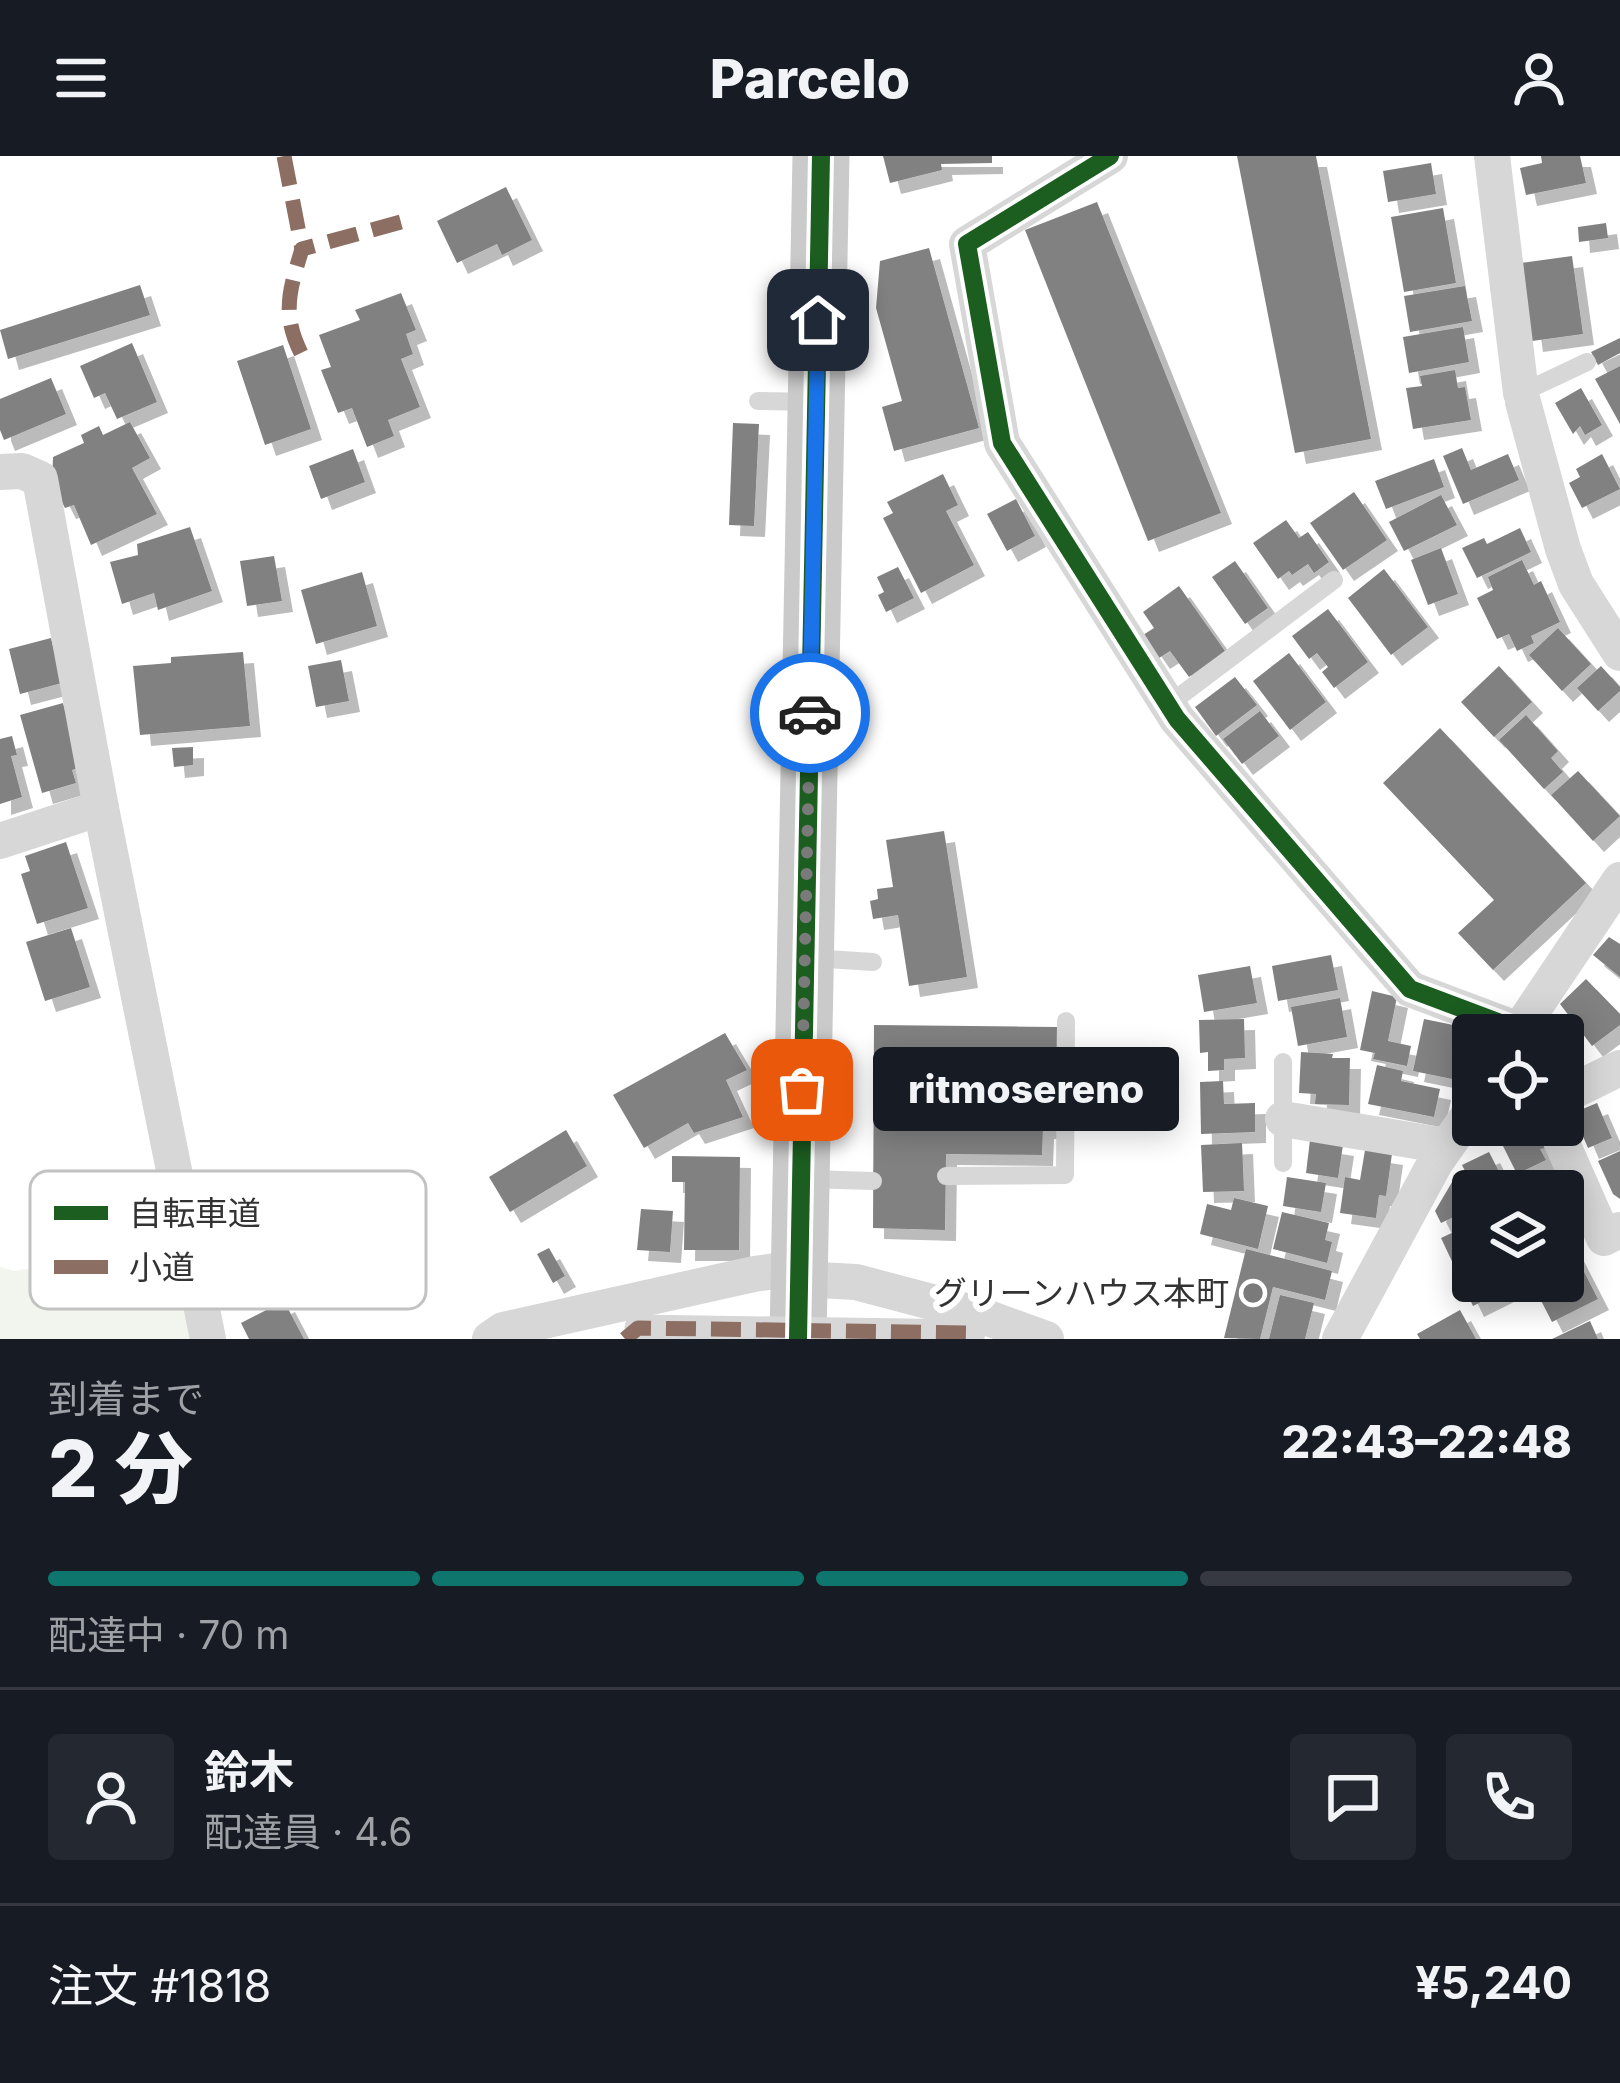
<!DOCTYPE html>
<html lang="ja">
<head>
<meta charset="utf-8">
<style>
  body { margin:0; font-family:Inter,"Noto Sans JP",sans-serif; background:#242831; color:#f1f3f6; height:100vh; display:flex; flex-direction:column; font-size:45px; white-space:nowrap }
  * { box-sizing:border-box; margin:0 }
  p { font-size:39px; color:#9ea1a6 }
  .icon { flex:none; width:66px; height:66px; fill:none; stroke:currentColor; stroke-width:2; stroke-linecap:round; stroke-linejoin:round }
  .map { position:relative; height:1183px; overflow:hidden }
  .sheet { display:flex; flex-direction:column; background:#171b24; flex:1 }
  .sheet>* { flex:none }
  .buttons { position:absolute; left:1452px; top:858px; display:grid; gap:24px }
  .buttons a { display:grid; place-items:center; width:132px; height:132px; border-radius:12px; background:#171b24; box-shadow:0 6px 30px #0003; font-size:60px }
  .pin { position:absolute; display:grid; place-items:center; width:102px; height:102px; color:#fff; margin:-51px; border-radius:24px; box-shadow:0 6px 18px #0006 }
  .courier { position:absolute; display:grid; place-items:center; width:120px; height:120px; margin:-60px; border:9px solid #1a73e8; border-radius:50%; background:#fff; color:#222; box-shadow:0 3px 15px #0007 }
  .bubble { position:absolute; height:84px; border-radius:12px; background:#171b24; box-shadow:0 6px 30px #0003; font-size:39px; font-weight:800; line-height:84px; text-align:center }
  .summary em { font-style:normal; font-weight:800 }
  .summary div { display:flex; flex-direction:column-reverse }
  .summary { display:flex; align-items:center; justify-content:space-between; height:204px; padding:0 48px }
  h1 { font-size:78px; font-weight:800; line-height:90px }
  .bar { display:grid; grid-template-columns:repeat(4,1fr); gap:18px 12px; align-content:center; height:144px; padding:0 48px }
  .bar i { height:15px; border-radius:9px; background:#363941 }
  .bar .current { background:#0f766e }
  .bar p { grid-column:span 4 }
  .line { display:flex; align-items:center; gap:30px; padding:0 48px; border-top:3px solid #363941 }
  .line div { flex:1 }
  .round { display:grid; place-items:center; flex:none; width:126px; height:126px; border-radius:12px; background:#242831 }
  header { display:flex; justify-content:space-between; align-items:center; height:156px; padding:0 48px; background:#171b24; font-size:54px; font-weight:800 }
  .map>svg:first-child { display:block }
  .green { fill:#f1f5ed }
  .building { fill:#818181; filter:url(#shadow) }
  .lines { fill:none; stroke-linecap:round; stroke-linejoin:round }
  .service { stroke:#d7d7d7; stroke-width:18 }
  .minor { stroke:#d7d7d7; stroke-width:36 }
  .primary { stroke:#cacaca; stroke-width:57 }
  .pedestrian-bridge { stroke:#d7d7d7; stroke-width:27 }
  .quiet { stroke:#8d6e63; stroke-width:15; stroke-dasharray:30 15; stroke-linecap:butt }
  .cycleway-casing { stroke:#fff; stroke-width:26 }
  .cycleway { stroke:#1b5e20; stroke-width:18 }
  .done { stroke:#7a7a7a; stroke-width:12; stroke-dasharray:0 21.6 }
  .route { stroke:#1a73e8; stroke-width:15 }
  .poi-dot { fill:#7a7a7a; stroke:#fff; stroke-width:4.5 }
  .labels { text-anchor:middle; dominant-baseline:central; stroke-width:12; stroke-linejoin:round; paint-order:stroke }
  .poi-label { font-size:33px; fill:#333; stroke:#fff; text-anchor:end }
  .key { fill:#fff; stroke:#c2c2c2; stroke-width:3 }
  .key-label { font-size:33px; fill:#333 }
</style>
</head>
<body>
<header><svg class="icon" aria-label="menu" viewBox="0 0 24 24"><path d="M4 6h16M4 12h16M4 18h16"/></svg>Parcelo<svg class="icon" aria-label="person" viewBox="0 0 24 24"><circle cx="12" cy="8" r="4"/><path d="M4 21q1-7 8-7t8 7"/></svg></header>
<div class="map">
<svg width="1620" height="1183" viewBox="0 0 1620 1183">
  <defs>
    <filter id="shadow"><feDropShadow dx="11" dy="11" stdDeviation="0" flood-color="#0004"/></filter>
  </defs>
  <rect width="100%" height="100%" fill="#fff"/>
  <!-- green -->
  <path class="green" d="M 164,1093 L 175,1097 L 192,1183 L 0,1183 L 0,1111 L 14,1115 Z"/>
  <!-- building -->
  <g class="building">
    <path d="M 883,0 L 992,0 L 992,7 L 941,8 L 942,14 L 890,27 Z"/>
    <path d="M 1237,0 L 1316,0 L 1371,283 L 1295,297 Z"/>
    <path d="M 1541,0 L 1580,0 L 1586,27 L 1526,39 L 1520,12 L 1542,7 Z"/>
    <path d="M 1431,7 L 1436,38 L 1388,46 L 1383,15 Z"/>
    <path d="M 506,31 L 532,84 L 502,99 L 497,88 L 457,107 L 437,65 Z"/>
    <path d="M 1097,46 L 1221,357 L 1148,385 L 1025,74 Z"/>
    <path d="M 1443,52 L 1456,127 L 1404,136 L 1391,61 Z"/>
    <path d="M 1606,67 L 1608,82 L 1579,86 L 1578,71 Z"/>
    <path d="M 929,92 L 979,272 L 894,295 L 882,251 L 902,245 L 876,152 L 880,105 Z"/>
    <path d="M 1572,100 L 1583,178 L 1532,185 L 1521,107 Z"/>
    <path d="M 140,129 L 150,159 L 8,203 L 0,174 Z"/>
    <path d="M 1465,130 L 1472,165 L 1410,176 L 1404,140 Z"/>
    <path d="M 401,137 L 416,174 L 406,178 L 413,198 L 401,203 L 420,251 L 388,264 L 394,280 L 367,291 L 352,252 L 338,257 L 321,214 L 331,211 L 319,179 L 360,164 L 355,154 Z"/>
    <path d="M 1463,171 L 1469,206 L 1409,217 L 1403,181 Z"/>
    <path d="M 1620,182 L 1620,197 L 1598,209 L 1591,196 Z"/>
    <path d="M 132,187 L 157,246 L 117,263 L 105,237 L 94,242 L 80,210 Z"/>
    <path d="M 283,189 L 311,273 L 265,289 L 237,205 Z"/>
    <path d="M 1620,210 L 1620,268 L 1595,223 Z"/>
    <path d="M 1455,214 L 1458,232 L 1465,231 L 1471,264 L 1413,273 L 1406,232 L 1422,230 L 1420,220 Z"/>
    <path d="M 51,222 L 66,258 L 4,284 L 0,274 L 0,243 Z"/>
    <path d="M 1581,232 L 1602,269 L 1585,279 L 1580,270 L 1573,278 L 1555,247 Z"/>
    <path d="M 130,266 L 150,302 L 132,312 L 157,358 L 91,389 L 74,349 L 65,352 L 52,326 L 53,301 L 84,287 L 81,279 L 99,270 L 103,279 Z"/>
    <path d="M 733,267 L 759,268 L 754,370 L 729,369 Z"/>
    <path d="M 1462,292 L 1471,314 L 1508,298 L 1519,324 L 1463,348 L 1443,300 Z"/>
    <path d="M 353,293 L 365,326 L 321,343 L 309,310 Z"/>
    <path d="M 1602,298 L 1620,333 L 1582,352 L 1569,327 L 1580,321 L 1576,313 Z"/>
    <path d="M 1434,303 L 1444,331 L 1386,353 L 1375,325 Z"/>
    <path d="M 943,318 L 958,349 L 946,355 L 974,409 L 921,437 L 883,362 L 893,357 L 887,346 Z"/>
    <path d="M 1354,336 L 1387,384 L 1343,414 L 1310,367 Z"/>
    <path d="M 1441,339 L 1457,369 L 1404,395 L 1389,366 Z"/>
    <path d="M 1016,343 L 1035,380 L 1007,395 L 987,358 Z"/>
    <path d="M 1286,364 L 1299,382 L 1308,376 L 1329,406 L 1314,417 L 1308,408 L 1292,419 L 1289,415 L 1278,423 L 1253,387 Z"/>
    <path d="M 190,371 L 212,435 L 158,454 L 154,437 L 122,448 L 110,406 L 138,399 L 137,388 Z"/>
    <path d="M 1520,372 L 1531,396 L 1477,422 L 1462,392 L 1484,382 L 1487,388 Z"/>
    <path d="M 1441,392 L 1458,438 L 1428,449 L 1411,404 Z"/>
    <path d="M 274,400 L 282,445 L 247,450 L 240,405 Z"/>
    <path d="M 1522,404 L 1534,429 L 1541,425 L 1560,466 L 1531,480 L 1534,487 L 1517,495 L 1509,478 L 1497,483 L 1477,442 L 1493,434 L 1488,421 Z"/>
    <path d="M 1235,405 L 1268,452 L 1245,468 L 1212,421 Z"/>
    <path d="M 898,411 L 914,442 L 886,456 L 878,439 L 884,436 L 877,421 Z"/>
    <path d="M 1384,413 L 1428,471 L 1391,499 L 1348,442 Z"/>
    <path d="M 362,416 L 377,470 L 316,488 L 301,434 Z"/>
    <path d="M 1179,430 L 1225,495 L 1189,521 L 1170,495 L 1159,502 L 1143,479 L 1154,472 L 1143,456 Z"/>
    <path d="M 1328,453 L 1368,506 L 1334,532 L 1322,516 L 1328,511 L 1317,497 L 1309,503 L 1292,480 Z"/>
    <path d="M 1558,472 L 1591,508 L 1562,535 L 1529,499 Z"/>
    <path d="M 51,482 L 62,527 L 20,538 L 9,493 Z"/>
    <path d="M 243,496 L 250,570 L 140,579 L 133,510 L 171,507 L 171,501 Z"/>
    <path d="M 1289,497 L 1326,546 L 1290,574 L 1253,525 Z"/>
    <path d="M 341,504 L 349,545 L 316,551 L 308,510 Z"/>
    <path d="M 1499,510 L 1532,546 L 1494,581 L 1461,546 Z"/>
    <path d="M 1601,510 L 1620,531 L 1620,535 L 1598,555 L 1577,532 Z"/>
    <path d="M 1235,521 L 1257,549 L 1216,580 L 1195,551 Z"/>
    <path d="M 63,547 L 81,611 L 72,614 L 76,627 L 42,637 L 20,559 Z"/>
    <path d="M 1260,555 L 1279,580 L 1242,608 L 1223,583 Z"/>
    <path d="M 1526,559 L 1558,595 L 1551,602 L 1563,616 L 1544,633 L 1499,584 Z"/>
    <path d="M 1440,572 L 1586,727 L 1493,814 L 1458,777 L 1494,744 L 1383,627 Z"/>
    <path d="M 12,580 L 17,599 L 11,600 L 22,641 L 0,648 L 0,583 Z"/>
    <path d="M 193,591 L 193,609 L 174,611 L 172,592 Z"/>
    <path d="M 1578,615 L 1620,660 L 1593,685 L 1551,639 Z"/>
    <path d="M 944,675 L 967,821 L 909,830 L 898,759 L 873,763 L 870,745 L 878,743 L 877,733 L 893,731 L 886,684 Z"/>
    <path d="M 66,686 L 88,752 L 37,768 L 21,718 L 30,715 L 25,700 Z"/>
    <path d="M 71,772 L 90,831 L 45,845 L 26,786 Z"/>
    <path d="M 1609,781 L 1620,788 L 1620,821 L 1593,799 Z"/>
    <path d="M 1331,799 L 1338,834 L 1278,845 L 1272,810 Z"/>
    <path d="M 1250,810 L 1257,847 L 1204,856 L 1198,819 Z"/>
    <path d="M 1586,823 L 1620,858 L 1620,869 L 1592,890 L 1560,848 Z"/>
    <path d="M 1372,835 L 1397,841 L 1388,885 L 1411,890 L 1407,910 L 1373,903 L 1375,897 L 1360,894 Z"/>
    <path d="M 1340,842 L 1347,881 L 1298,890 L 1291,851 Z"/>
    <path d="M 1244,863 L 1245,902 L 1224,903 L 1224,914 L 1208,915 L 1208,896 L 1200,897 L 1199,864 Z"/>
    <path d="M 1424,863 L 1473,873 L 1462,925 L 1413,915 Z"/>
    <path d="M 874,869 L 1057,871 L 1056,972 L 1043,972 L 1042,999 L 946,998 L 945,1074 L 873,1072 Z"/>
    <path d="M 725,877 L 747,914 L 726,924 L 743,961 L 694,977 L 688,967 L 644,992 L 613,939 Z"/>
    <path d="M 1301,896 L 1333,898 L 1332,902 L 1350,902 L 1349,949 L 1315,948 L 1316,938 L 1299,937 Z"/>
    <path d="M 1377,909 L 1403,915 L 1401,925 L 1440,933 L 1434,961 L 1368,948 Z"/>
    <path d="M 1223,925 L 1224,948 L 1255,947 L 1255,976 L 1201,978 L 1200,926 Z"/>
    <path d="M 1597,947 L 1612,982 L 1588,992 L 1573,957 Z"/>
    <path d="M 1509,969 L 1540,969 L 1551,991 L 1540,993 L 1546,1004 L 1517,1018 L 1496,976 Z"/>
    <path d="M 566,974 L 587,1010 L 510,1056 L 489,1021 Z"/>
    <path d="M 1310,984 L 1343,989 L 1338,1022 L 1306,1017 Z"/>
    <path d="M 1242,987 L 1244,1035 L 1203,1036 L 1201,989 Z"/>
    <path d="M 1365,994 L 1392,998 L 1386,1040 L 1379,1039 L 1376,1062 L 1340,1057 L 1345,1021 L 1360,1024 Z"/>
    <path d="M 1620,995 L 1620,1043 L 1613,1038 L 1598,1005 Z"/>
    <path d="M 1489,996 L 1509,1035 L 1475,1035 L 1462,1009 Z"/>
    <path d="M 672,1000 L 740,1001 L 739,1094 L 684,1094 L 685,1026 L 672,1026 Z"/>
    <path d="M 1458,1016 L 1473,1046 L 1473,1052 L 1441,1067 L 1435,1055 Z"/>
    <path d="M 1287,1021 L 1326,1027 L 1321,1056 L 1283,1050 Z"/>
    <path d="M 1234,1042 L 1268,1050 L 1258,1093 L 1200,1078 L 1207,1048 L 1231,1054 Z"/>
    <path d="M 641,1053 L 673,1055 L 670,1096 L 637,1094 Z"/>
    <path d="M 1282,1056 L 1329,1067 L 1325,1084 L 1332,1086 L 1327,1107 L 1273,1093 Z"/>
    <path d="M 1473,1067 L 1473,1125 L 1513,1125 L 1515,1129 L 1473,1150 L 1441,1082 Z"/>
    <path d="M 1563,1075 L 1598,1143 L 1552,1166 L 1531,1125 L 1563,1125 Z"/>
    <path d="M 549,1092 L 565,1120 L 553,1127 L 537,1098 Z"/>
    <path d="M 1246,1093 L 1332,1115 L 1325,1144 L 1273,1131 L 1260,1183 L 1224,1182 Z"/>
    <path d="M 1280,1139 L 1314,1147 L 1305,1183 L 1269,1183 Z"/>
    <path d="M 284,1145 L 304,1183 L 249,1183 L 241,1167 Z"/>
    <path d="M 1460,1154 L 1476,1183 L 1420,1183 L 1417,1178 Z"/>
    <path d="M 1590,1165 L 1598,1183 L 1552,1183 Z"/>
  </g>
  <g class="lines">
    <!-- service -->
    <g class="service">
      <path d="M 1521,237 L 1587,206"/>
      <path d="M 758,245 L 811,246"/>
      <path d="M 1168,549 L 1334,424"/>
      <path d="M 812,802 L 873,806"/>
      <path d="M 1283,1007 L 1283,906"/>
      <path d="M 946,1020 L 1065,1019 L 1066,865"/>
      <path d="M 806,1023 L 873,1025"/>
    </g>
    <!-- minor -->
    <g class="minor">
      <path d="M 1110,0 L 967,88 L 1002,287 L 1177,563 L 1410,833 L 1519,874"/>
      <path d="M 1492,0 L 1521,237"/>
      <path d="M 1523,246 L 1563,393 L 1576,428 L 1620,497"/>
      <path d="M 0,316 L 22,315 L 40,323 L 101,652 L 208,1183"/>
      <path d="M 0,685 L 101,652"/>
      <path d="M 1516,879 L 1620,724"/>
      <path d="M 1563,940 L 1620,912"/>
      <path d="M 1283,963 L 1446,990"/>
      <path d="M 1554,969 L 1604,1082 L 1620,1074"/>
      <path d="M 799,1123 L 856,1126 L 977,1158 L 1046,1183"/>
      <path d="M 490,1183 L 503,1174 L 754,1118 L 799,1112"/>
      <path d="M 1340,1183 L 1435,1007 L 1473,953"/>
    </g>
    <!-- primary -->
    <path class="primary" d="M 798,1183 L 821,0"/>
    <!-- pedestrian-bridge -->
    <path class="pedestrian-bridge" d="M 638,1172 L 972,1177"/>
    <!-- quiet -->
    <g class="quiet">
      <path d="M 284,0 L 302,93"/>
      <path d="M 301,197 C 281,157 290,133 302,93 L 412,63"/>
      <path d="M 625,1183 L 638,1172 L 972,1177 L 975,1183"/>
    </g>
    <!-- cycleway casing -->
    <g class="cycleway-casing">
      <g id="cycleway">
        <path d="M 1110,0 L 967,88 L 1002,287 L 1177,563 L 1410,833 L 1519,874"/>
        <path d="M 798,1183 L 821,0"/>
      </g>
    </g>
    <!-- cycleway -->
    <use href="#cycleway" class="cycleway"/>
  </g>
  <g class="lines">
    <!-- done -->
    <path class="done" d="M 802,934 L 810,557"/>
    <!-- route -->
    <path class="route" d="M 810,557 L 818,164"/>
  </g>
  <!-- markers -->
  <circle class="poi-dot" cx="1253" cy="1137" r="12"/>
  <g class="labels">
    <!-- poi labels -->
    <g class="poi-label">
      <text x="1229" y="1137">グリーンハウス本町</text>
    </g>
  </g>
  <!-- legend -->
  <rect x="30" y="1015" width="396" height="138" rx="18" class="key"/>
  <rect x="54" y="1050" width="54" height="14" fill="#1b5e20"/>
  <rect x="54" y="1104" width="54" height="14" fill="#8d6e63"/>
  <g class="key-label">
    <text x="129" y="1069">自転車道</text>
    <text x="129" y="1123">小道</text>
  </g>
</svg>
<div class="buttons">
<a><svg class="icon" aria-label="locate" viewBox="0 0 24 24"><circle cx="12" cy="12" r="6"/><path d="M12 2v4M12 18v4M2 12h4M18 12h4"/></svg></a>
<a><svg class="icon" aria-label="layers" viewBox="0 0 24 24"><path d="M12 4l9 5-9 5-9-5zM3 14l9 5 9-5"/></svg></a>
</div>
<div class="pin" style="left:802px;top:934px;background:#ea580c"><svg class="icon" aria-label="bag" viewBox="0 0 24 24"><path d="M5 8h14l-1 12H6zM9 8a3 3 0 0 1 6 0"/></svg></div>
<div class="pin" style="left:818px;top:164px;background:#1f2937"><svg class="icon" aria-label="home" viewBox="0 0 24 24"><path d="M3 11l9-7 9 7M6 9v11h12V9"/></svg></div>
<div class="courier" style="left:810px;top:557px"><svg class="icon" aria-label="car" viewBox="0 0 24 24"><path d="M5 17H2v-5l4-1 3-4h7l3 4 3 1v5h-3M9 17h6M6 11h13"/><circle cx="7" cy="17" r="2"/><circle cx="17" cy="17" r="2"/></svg></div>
<div class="bubble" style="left:873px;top:891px;width:306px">ritmosereno</div>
</div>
<section class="sheet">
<div class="summary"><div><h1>2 分</h1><p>到着まで</p></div><em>22:43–22:48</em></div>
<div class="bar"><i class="current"></i><i class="current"></i><i class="current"></i><i></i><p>配達中 · 70 m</p></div>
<div class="line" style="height:216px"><a class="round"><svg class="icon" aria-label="person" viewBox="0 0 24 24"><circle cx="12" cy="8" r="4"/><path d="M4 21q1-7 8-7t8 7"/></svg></a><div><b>鈴木</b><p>配達員 · 4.6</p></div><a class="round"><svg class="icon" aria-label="chat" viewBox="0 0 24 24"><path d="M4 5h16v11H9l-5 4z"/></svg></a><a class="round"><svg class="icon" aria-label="phone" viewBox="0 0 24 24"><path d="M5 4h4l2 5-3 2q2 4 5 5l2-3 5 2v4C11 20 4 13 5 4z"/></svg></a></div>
<div class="line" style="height:156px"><div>注文 #1818</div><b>¥5,240</b></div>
</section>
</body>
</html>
